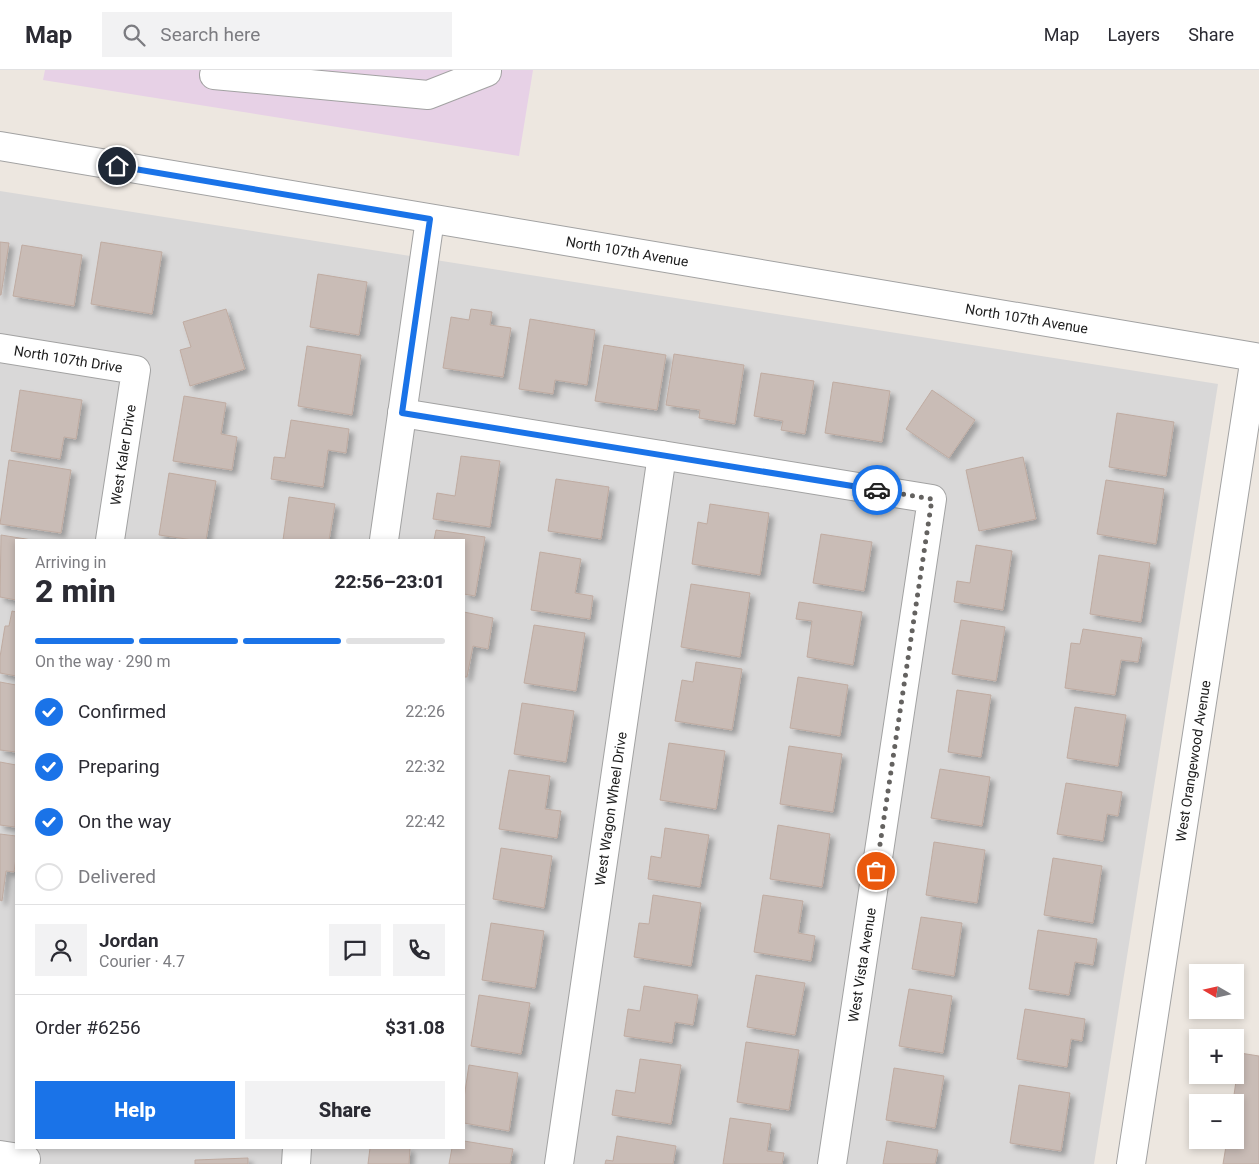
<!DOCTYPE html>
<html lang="en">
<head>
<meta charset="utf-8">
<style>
  body { margin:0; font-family:Roboto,sans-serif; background:#f2f2f3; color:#2b2b33; height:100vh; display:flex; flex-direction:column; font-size:19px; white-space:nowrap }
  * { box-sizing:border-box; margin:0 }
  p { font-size:16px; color:#7c7c81 }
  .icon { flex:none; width:28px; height:28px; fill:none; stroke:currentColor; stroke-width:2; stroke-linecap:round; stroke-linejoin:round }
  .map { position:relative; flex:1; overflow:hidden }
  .sheet { position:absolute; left:15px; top:469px; width:450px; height:610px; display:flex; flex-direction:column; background:#fff; border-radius:0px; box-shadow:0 2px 8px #0003 }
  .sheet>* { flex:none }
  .needle { width:32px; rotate:279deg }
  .tools { position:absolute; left:1189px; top:894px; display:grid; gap:10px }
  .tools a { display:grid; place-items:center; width:55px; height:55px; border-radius:0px; background:#fff; box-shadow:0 2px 8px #0003; font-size:25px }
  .pin { position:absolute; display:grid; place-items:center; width:42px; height:42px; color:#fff; margin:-21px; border:2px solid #fff; border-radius:50%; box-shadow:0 1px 5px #0007 }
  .courier { position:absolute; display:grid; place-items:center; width:50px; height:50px; margin:-25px; border:4px solid #1a73e8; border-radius:50%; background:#fff; color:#222; box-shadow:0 1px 6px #0007 }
  .headline em { font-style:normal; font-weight:800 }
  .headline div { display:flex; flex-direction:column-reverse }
  .headline { display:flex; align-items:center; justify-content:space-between; height:85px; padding:0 20px }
  h1 { font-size:32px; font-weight:800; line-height:38px }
  .bar { display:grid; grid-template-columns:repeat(4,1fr); gap:8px 5px; align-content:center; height:60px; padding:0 20px }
  .bar i { height:6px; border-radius:4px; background:#e1e1e2 }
  .bar .active { background:#1a73e8 }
  .bar p { grid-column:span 4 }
  .line { display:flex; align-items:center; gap:12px; padding:0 20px; border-top:1px solid #e1e1e2 }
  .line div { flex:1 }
  .round { display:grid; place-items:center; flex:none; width:52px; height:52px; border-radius:0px; background:#f2f2f3 }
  ol { padding:0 20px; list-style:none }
  li { display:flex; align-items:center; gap:15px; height:55px }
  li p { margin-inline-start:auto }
  li .icon { padding:5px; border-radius:50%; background:#1a73e8; color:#fff; stroke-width:4 }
  li:last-child { color:#7c7c81 }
  li i { width:28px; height:28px; border:2px solid #e1e1e2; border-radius:50% }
  .primary-button { display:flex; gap:10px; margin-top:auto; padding:10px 20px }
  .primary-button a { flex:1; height:58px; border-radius:0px; background:#1a73e8; color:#fff; font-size:20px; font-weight:800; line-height:58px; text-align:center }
  .primary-button a+a { background:#f2f2f3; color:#2b2b33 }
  header { display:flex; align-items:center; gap:30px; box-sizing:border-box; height:70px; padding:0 25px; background:#fff; border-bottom:1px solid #e1e1e2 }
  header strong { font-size:24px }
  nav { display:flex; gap:28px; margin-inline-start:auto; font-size:18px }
  .search { width:350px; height:45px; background:#f2f2f3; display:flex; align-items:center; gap:12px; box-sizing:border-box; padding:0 18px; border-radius:0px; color:#7c7c81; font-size:19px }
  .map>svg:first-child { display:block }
  .residential { fill:#d9d8d8; fill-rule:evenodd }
  .industrial { fill:#e7d1e6 }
  .building { fill:#c9bcb6; stroke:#bfaba1; filter:url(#shadow) }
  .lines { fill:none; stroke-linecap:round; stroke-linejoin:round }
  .minor-casing { stroke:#a2a2a2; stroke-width:30 }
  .minor { stroke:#fff; stroke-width:28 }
  .done { stroke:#646260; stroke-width:5; stroke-dasharray:0 9 }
  .route { stroke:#1a73e8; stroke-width:6 }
  .labels { text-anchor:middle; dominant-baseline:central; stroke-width:4; stroke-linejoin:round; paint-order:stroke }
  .street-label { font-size:14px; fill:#1b1b1b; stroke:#fff }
</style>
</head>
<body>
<header>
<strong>Map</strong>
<div class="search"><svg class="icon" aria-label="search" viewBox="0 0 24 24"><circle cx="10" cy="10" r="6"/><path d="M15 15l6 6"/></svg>Search here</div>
<nav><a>Map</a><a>Layers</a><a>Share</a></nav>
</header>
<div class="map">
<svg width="1259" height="1094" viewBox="0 0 1259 1094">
  <defs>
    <filter id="shadow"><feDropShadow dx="4.5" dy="4.5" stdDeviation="2.5" flood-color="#0004"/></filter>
  </defs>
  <rect width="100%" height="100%" fill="#ede7e0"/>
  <!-- residential -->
  <path class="residential" d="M 0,121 L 1218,314 L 1094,1094 L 0,1094 ZM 16,470 L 464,470 L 464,1078 L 16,1078 Z"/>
  <!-- industrial -->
  <path class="industrial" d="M 45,0 L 533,0 L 519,86 L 43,10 Z"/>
  <!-- building -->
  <g class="building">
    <path d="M 0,172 L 9,173 L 1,225 L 0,225 Z"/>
    <path d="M 101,172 L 162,182 L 152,244 L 91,234 Z"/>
    <path d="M 22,175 L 82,185 L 74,236 L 13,226 Z"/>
    <path d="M 318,204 L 367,212 L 359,265 L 310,257 Z"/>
    <path d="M 226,239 L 245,299 L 190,316 L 180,280 L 191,277 L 183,252 Z"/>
    <path d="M 471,239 L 492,242 L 490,255 L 511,258 L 503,307 L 443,298 L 451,247 L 469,250 Z"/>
    <path d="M 530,249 L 595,260 L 587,315 L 555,310 L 553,324 L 519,319 Z"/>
    <path d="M 604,275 L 666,285 L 657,340 L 595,331 Z"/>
    <path d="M 307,276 L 361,285 L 352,345 L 298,336 Z"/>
    <path d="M 674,284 L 744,295 L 735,354 L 699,348 L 700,340 L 666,335 Z"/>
    <path d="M 761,303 L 814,311 L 805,364 L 781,360 L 783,351 L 754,346 Z"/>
    <path d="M 833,312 L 890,321 L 882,372 L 825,363 Z"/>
    <path d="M 20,320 L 82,330 L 76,369 L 64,367 L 60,389 L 11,381 Z"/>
    <path d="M 932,320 L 975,350 L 949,388 L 906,359 Z"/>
    <path d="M 184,326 L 226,333 L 221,364 L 237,367 L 232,400 L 173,391 Z"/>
    <path d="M 1117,343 L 1174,352 L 1166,406 L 1109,397 Z"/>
    <path d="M 291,350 L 349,359 L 346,383 L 328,380 L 323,417 L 271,409 L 274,387 L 285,388 Z"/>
    <path d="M 461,386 L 500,391 L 490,457 L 433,449 L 437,423 L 455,426 Z"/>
    <path d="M 1023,387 L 1036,449 L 979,461 L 966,400 Z"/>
    <path d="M 9,390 L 71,400 L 61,463 L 0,454 Z"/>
    <path d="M 169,403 L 216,411 L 206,470 L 193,470 L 159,465 Z"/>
    <path d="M 556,409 L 609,417 L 601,469 L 548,461 Z"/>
    <path d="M 1106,410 L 1164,419 L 1156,474 L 1097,464 Z"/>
    <path d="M 289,427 L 335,434 L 329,470 L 283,470 Z"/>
    <path d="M 710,434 L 769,443 L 760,505 L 692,494 L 698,452 L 707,454 Z"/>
    <path d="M 436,460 L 485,467 L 475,526 L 464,524 L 464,470 L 434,470 Z"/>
    <path d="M 821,464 L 872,472 L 864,521 L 813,513 Z"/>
    <path d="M 1,465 L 32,470 L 16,470 L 16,530 L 0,527 Z"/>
    <path d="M 976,475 L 1012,481 L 1003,540 L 954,532 L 957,511 L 970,513 Z"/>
    <path d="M 540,482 L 581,489 L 575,523 L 593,526 L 590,549 L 531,540 Z"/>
    <path d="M 1099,485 L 1150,493 L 1141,552 L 1090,544 Z"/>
    <path d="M 691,514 L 750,523 L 740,587 L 681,577 Z"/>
    <path d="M 799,532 L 862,542 L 853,595 L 807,587 L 812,551 L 796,549 Z"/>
    <path d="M 12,541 L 16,542 L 16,606 L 0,603 L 0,587 L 5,556 L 9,556 Z"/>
    <path d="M 464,542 L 493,548 L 488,579 L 473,576 L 467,607 L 464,607 Z"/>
    <path d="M 961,550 L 1005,557 L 996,611 L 952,604 Z"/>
    <path d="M 534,555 L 585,563 L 576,621 L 524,613 Z"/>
    <path d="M 1083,559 L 1142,568 L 1138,592 L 1121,590 L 1115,625 L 1065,618 L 1071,573 L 1080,574 Z"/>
    <path d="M 696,592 L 742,599 L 732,660 L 675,651 L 682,610 L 693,612 Z"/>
    <path d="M 798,607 L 848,615 L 840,666 L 790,658 Z"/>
    <path d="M 0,612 L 16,615 L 16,682 L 0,680 Z"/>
    <path d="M 957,620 L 991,625 L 981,687 L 948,682 Z"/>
    <path d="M 522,633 L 574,641 L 566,692 L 514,684 Z"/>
    <path d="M 1075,637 L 1126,645 L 1118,696 L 1067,688 Z"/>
    <path d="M 669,673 L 725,681 L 716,739 L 660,730 Z"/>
    <path d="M 789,676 L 842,684 L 833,742 L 780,734 Z"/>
    <path d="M 0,692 L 16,695 L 15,757 L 0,755 Z"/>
    <path d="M 940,699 L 990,707 L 982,756 L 931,748 Z"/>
    <path d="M 509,700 L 550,706 L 545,739 L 561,741 L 557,768 L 499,759 Z"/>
    <path d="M 1066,713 L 1122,722 L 1118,746 L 1107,744 L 1103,771 L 1057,764 Z"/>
    <path d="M 778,755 L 830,764 L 822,817 L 770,809 Z"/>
    <path d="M 665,758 L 709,765 L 700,817 L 648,809 L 651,786 L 661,788 Z"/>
    <path d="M 0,764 L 16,766 L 16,788 L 14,802 L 6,801 L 2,831 L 0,830 Z"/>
    <path d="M 934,772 L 985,780 L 977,833 L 926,825 Z"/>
    <path d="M 501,778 L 552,786 L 544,838 L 493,829 Z"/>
    <path d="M 1053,788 L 1102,796 L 1093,853 L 1044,845 Z"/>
    <path d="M 653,825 L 701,833 L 691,896 L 634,887 L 639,853 L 649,854 Z"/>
    <path d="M 763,825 L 803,831 L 798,863 L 815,866 L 811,891 L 754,882 Z"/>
    <path d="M 921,847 L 962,853 L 954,906 L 912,899 Z"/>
    <path d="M 491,853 L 544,861 L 535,918 L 482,910 Z"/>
    <path d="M 1038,860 L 1097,869 L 1093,895 L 1075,892 L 1069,925 L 1029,919 Z"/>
    <path d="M 756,905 L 805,913 L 795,965 L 747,957 Z"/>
    <path d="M 644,916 L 698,925 L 693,955 L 675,952 L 672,973 L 624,966 L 628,939 L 640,941 Z"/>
    <path d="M 909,919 L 952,926 L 943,983 L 899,976 Z"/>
    <path d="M 479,925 L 530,933 L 521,984 L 471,976 Z"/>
    <path d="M 1025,939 L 1085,949 L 1082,971 L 1071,969 L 1067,997 L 1017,989 Z"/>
    <path d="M 746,972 L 799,980 L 789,1040 L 737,1032 Z"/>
    <path d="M 1240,983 L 1259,986 L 1259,1094 L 1223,1094 L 1227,1070 L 1235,1070 L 1235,1032 L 1233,1032 Z"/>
    <path d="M 640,989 L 681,995 L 671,1054 L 612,1045 L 616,1020 L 635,1023 Z"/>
    <path d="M 469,995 L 518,1003 L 509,1061 L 464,1053 L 464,1028 Z"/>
    <path d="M 894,998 L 944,1006 L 935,1058 L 886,1050 Z"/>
    <path d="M 1019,1015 L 1070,1023 L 1061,1081 L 1010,1073 Z"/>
    <path d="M 730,1048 L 771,1054 L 767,1081 L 784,1083 L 782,1094 L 723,1094 Z"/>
    <path d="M 617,1066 L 676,1076 L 673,1094 L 605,1094 L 606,1090 L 613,1091 Z"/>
    <path d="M 464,1071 L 513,1079 L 510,1094 L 449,1094 L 452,1078 L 464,1078 Z"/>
    <path d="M 887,1071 L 938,1080 L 935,1094 L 883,1094 Z"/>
    <path d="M 370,1078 L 410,1078 L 409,1094 L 368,1094 Z"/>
    <path d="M 248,1088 L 248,1094 L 195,1094 L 195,1090 Z"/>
  </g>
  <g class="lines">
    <!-- minor casing -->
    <g class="minor-casing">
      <g id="minor">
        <path d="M 214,5 L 428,25 L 487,2 L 487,0"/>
        <path id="s1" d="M 0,76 L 1255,287 L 1131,1094"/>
        <path id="s2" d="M 0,278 L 136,300 L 110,470"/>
        <path d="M 402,343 L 932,429 L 832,1094"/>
        <path d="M 384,470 L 430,149"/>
        <path d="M 0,1085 L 26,1089"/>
        <path d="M 296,1094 L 297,1078"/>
        <path id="s3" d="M 559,1094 L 662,385"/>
      </g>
    </g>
    <!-- minor -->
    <use href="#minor" class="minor"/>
  </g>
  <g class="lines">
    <!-- done -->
    <path class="done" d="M 876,801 L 932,429 L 877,420"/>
    <!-- route -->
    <path class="route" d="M 117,96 L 430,149 L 402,343 L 877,420"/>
  </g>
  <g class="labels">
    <!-- street labels -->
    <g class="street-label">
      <text stroke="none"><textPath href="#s1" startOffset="636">North 107th Avenue</textPath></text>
      <text stroke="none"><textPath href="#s1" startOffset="1041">North 107th Avenue</textPath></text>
      <text stroke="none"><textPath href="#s2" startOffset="69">North 107th Drive</textPath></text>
      <text transform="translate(123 385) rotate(-81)">West Kaler Drive</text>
      <text transform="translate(1193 691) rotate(-81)">West Orangewood Avenue</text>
      <text stroke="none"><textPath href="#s3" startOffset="359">West Wagon Wheel Drive</textPath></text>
      <text transform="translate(862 895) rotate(-81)">West Vista Avenue</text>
    </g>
  </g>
</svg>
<div class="tools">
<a><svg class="needle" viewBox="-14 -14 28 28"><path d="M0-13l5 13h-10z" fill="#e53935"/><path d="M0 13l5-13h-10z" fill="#7c7c81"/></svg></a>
<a>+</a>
<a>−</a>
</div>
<div class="pin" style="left:876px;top:801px;background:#ea580c"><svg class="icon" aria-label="bag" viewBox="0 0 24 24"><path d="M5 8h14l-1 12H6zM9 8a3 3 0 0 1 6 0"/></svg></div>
<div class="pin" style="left:117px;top:96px;background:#1f2937"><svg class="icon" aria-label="home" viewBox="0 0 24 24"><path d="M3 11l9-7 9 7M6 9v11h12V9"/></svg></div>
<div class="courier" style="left:877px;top:420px"><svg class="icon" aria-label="car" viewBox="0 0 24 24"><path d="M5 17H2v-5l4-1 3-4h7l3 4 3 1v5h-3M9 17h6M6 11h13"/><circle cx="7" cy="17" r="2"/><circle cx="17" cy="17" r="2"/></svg></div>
<section class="sheet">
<div class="headline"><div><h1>2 min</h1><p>Arriving in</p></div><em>22:56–23:01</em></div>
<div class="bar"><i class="active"></i><i class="active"></i><i class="active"></i><i></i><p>On the way · 290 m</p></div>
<ol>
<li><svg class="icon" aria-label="check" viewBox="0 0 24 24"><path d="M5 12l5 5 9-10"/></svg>Confirmed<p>22:26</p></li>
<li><svg class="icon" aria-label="check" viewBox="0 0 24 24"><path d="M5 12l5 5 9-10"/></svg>Preparing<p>22:32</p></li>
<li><svg class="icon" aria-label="check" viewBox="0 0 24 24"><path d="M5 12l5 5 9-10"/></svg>On the way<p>22:42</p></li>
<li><i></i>Delivered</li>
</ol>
<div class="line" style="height:90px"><a class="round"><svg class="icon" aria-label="person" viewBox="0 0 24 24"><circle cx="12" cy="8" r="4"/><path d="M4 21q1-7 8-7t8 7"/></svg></a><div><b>Jordan</b><p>Courier · 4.7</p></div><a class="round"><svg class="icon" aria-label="chat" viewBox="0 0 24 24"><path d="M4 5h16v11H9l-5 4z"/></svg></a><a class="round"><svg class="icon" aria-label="phone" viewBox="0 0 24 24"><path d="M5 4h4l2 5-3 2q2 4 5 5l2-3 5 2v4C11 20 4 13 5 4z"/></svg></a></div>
<div class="line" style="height:65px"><div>Order #6256</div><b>$31.08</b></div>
<div class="primary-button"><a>Help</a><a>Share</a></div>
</section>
</div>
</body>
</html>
